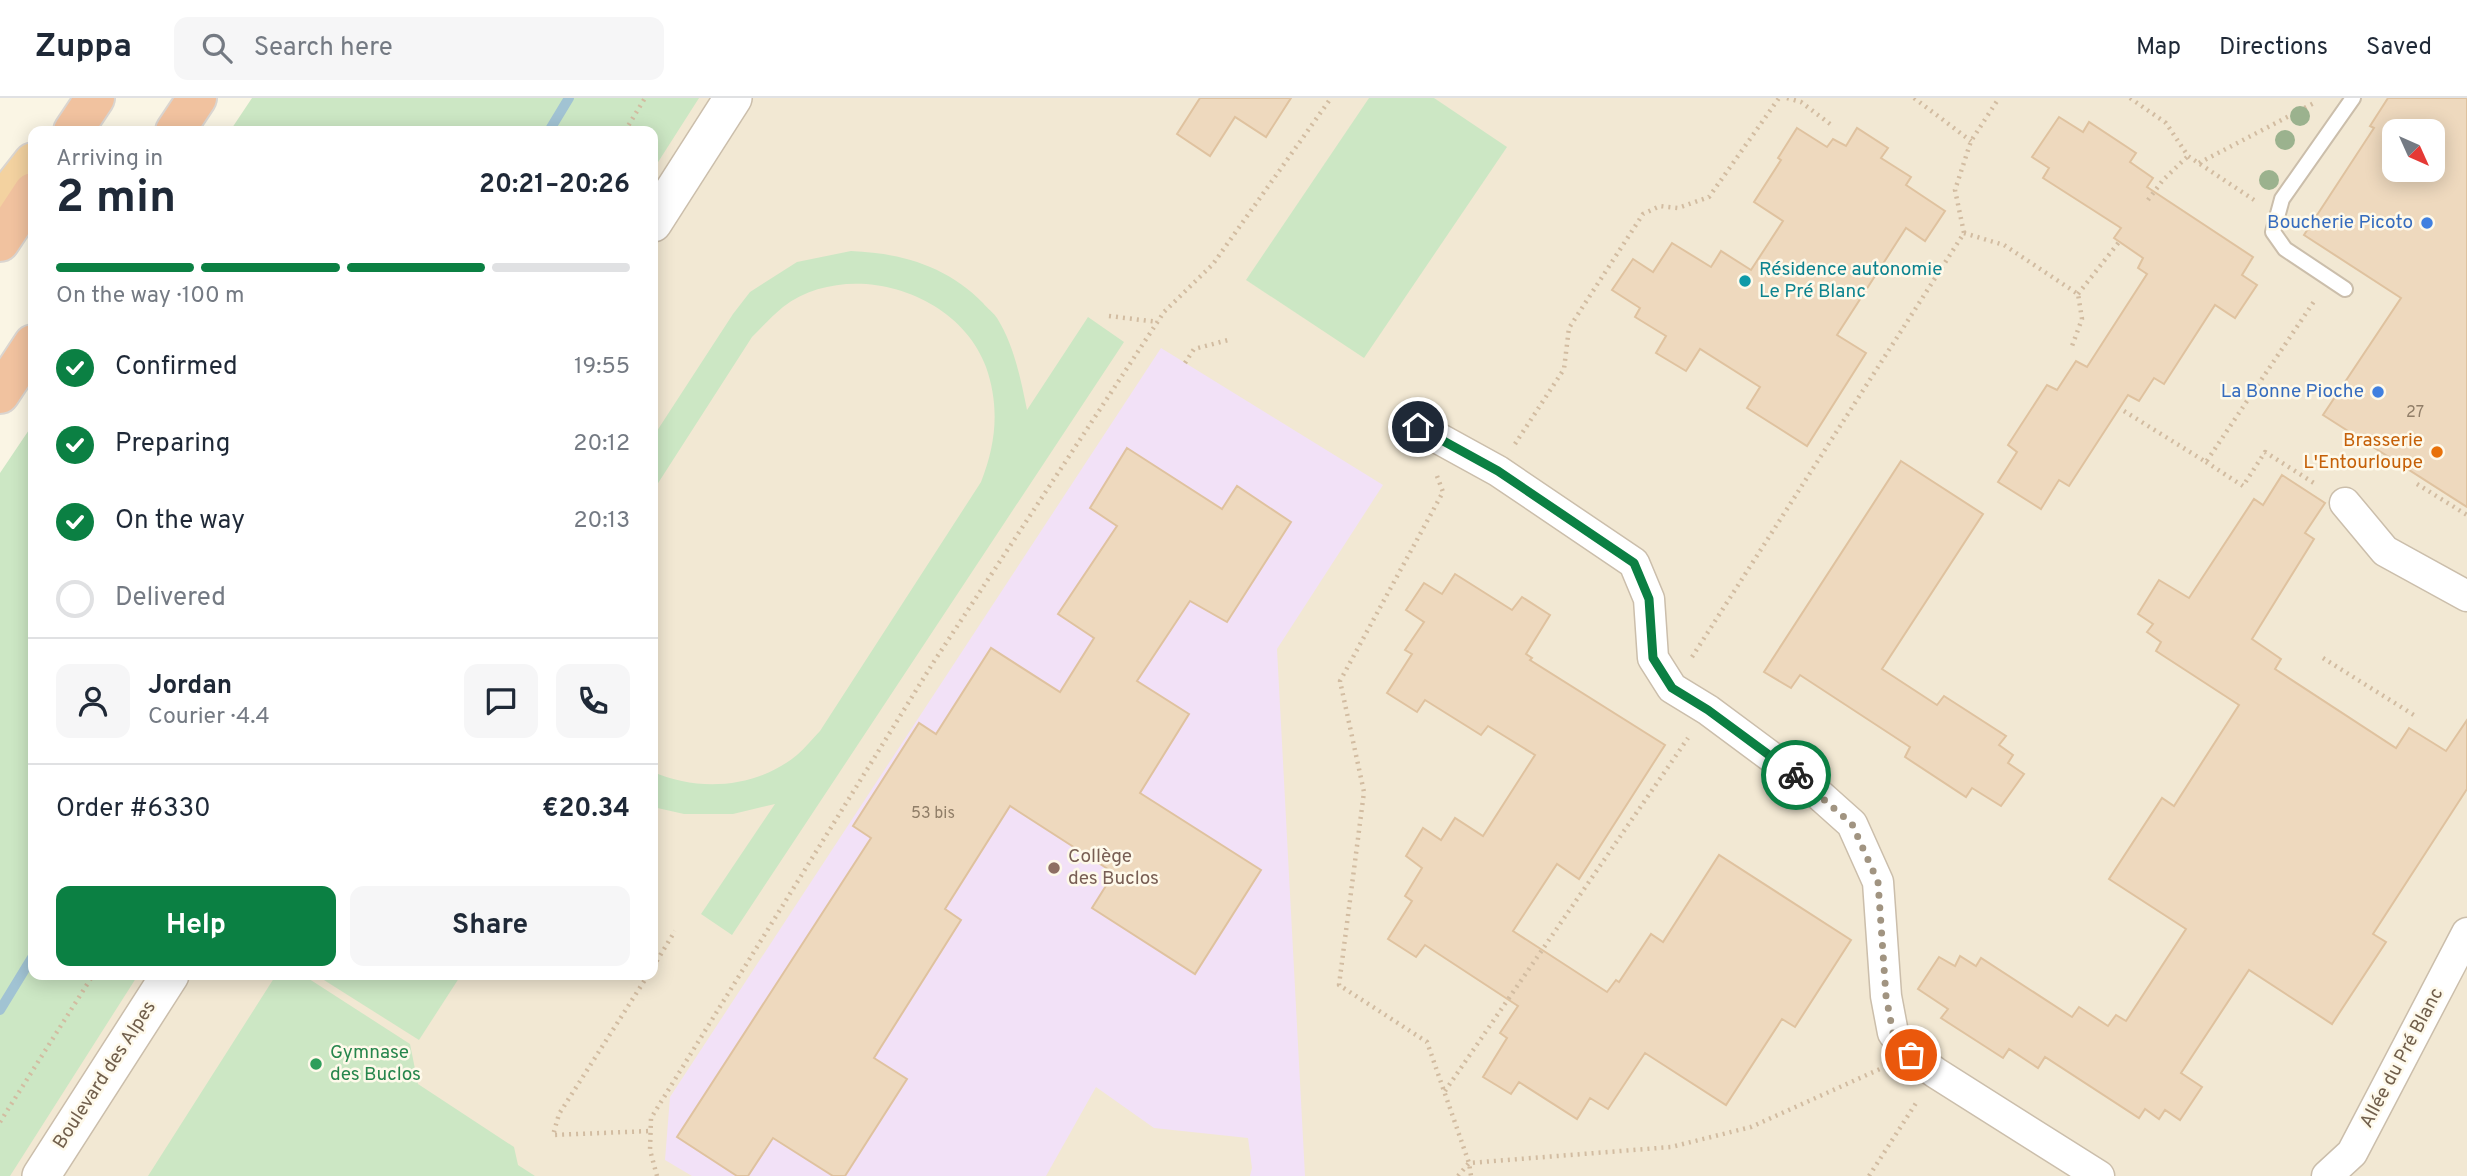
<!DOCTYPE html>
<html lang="en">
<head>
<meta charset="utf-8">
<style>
  body { margin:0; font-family:Overpass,sans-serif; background:#f6f6f7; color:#1f2937; height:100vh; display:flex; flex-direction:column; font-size:26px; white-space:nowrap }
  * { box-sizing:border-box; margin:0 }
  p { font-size:23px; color:#747a83 }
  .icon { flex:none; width:38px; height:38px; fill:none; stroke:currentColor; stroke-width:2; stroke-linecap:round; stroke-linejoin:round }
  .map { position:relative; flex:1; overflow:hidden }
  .side { position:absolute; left:28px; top:28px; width:630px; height:854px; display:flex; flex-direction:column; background:#fff; border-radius:14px; box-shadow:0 4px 18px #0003 }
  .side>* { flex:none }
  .needle { width:46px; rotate:135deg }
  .fabs { position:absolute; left:2382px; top:21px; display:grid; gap:14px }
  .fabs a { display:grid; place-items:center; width:63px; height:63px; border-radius:14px; background:#fff; box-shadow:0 4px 18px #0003; font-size:35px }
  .pin { position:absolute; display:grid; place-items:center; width:60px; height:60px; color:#fff; margin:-30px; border:4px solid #fff; border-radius:50%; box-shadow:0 2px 7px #0007 }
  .courier { position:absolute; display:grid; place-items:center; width:70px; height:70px; margin:-35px; border:5px solid #0b8043; border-radius:50%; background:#fff; color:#222; box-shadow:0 2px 9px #0007 }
  .head em { font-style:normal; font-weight:700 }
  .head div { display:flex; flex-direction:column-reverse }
  .head { display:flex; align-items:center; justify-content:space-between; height:119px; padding:0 28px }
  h1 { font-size:46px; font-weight:700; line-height:52px }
  .bar { display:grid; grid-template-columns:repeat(4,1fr); gap:10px 7px; align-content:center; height:84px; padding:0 28px }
  .bar i { height:9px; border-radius:5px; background:#e0e1e3 }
  .bar .on { background:#0b8043 }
  .bar p { grid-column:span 4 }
  .line { display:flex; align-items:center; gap:18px; padding:0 28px; border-top:2px solid #e0e1e3 }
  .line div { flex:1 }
  .round { display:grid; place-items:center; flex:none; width:74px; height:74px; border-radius:14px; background:#f6f6f7 }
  ol { padding:0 28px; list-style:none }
  li { display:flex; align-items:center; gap:21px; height:77px }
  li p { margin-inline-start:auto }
  li .icon { padding:7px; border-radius:50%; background:#0b8043; color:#fff; stroke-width:4 }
  li:last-child { color:#747a83 }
  li i { width:38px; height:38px; border:4px solid #e0e1e3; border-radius:50% }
  .action { display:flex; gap:14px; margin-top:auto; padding:14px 28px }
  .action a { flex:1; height:80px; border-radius:14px; background:#0b8043; color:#fff; font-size:28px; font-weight:700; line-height:80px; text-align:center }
  .action a+a { background:#f6f6f7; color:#1f2937 }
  header { display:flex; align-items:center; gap:42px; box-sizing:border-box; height:98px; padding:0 35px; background:#fff; border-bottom:2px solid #e0e1e3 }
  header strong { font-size:33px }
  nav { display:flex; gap:38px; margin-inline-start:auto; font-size:24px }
  .search { width:490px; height:63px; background:#f6f6f7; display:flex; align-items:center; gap:18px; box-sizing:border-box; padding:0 24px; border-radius:14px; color:#747a83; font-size:26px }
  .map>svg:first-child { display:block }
  .residential { fill:#f2e8d3; fill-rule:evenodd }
  .education { fill:#f2e1f7 }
  .green { fill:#cce7c4 }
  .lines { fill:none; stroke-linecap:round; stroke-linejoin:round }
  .stream { stroke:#a1c3d3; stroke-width:10 }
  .building { fill:#eed9be; stroke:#dfc29f; stroke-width:2; fill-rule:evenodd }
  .service-casing { stroke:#cbbeab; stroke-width:18 }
  .minor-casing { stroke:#cbbeab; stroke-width:33 }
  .tertiary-casing { stroke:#cbbeab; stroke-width:40 }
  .trunk-casing { stroke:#dad5d0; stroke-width:42 }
  .motorway-casing { stroke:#dad5d0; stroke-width:42 }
  .path { stroke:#d2bca1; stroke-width:4.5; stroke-dasharray:2 5; stroke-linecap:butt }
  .service { stroke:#fff; stroke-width:14 }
  .minor { stroke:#fff; stroke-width:30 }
  .tertiary { stroke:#fff; stroke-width:37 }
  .trunk { stroke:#f3d2a0; stroke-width:38 }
  .motorway { stroke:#f1c29f; stroke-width:38 }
  .tree { fill:#9bb28e }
  .done { stroke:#a19481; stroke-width:7; stroke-dasharray:0 12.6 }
  .route { stroke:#0b8043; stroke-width:9 }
  .shop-dot { fill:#3f7fe0; stroke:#fef9ea; stroke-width:2.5 }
  .culture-dot { fill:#0f9aa8; stroke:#fef9ea; stroke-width:2.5 }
  .food-dot { fill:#e8710a; stroke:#fef9ea; stroke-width:2.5 }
  .education-dot { fill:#8d6e63; stroke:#fef9ea; stroke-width:2.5 }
  .leisure-dot { fill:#2e9e5b; stroke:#fef9ea; stroke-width:2.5 }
  .labels { text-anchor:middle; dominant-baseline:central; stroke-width:5; stroke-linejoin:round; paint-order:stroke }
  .number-label { font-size:16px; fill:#907e68 }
  .shop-label { font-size:19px; fill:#366cbe; stroke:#fef9ea; text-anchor:end }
  .culture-label { font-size:19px; fill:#0d838f; stroke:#fef9ea; text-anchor:start }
  .food-label { font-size:19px; fill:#c56008; stroke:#fef9ea; text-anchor:end }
  .education-label { font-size:19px; fill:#785e54; stroke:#fef9ea; text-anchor:start }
  .leisure-label { font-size:19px; fill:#27864d; stroke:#fef9ea; text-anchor:start }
  .street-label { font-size:19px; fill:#715f4c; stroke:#fef9ea }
</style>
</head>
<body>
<header>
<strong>Zuppa</strong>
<div class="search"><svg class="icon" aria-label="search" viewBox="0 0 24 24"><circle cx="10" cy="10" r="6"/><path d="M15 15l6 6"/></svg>Search here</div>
<nav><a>Map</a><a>Directions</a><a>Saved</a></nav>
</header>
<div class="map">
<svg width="2467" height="1078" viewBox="0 0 2467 1078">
  <rect width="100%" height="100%" fill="#faf5e4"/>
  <!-- residential -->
  <path class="residential" d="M 574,0 L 2467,0 L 2467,1078 L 0,1078 L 79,877 L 653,877 L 653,33 ZM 2394,33 L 2432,33 L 2432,72 L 2394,72 Z"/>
  <!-- education -->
  <path class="education" d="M 1161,250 L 1383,387 L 1277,551 L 1305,1078 L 1250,1078 L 1252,1070 L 1248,1040 L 1154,1030 L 1096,989 L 1046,1078 L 692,1078 L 665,1062 L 670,999 Z"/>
  <!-- green -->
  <g class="green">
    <path d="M 252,0 L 699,0 L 653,72 L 653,33 L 230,33 Z"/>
    <path d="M 1369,0 L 1434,0 L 1507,49 L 1364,260 L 1246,182 Z"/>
    <path d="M 851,153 C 901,155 947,168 983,205 C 987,210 994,215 997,220 C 1014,247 1021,282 1027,312 L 1088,219 L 1124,244 L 732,837 L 701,816 L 775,706 L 733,716 L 684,716 L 653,709 L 653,674 C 699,694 757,690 797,657 C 805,650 812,641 820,633 L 981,384 C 996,346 1000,309 986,269 C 958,193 848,160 783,209 C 772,218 762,229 752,239 L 653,393 L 653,339 L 733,216 L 750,194 L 797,164 Z"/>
    <path d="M 33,326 L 33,877 L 138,877 L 10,1078 L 0,1078 L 0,375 Z"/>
    <path d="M 276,877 L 303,877 L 410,946 L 418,986 L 514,1049 L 518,1067 L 535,1078 L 148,1078 Z"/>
    <path d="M 316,877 L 461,877 L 419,942 Z"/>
  </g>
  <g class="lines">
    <!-- stream -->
    <g class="stream">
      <path d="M 549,33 L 569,0"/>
      <path d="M 0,912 L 33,858"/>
    </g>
  </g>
  <!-- building -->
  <g class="building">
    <path d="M 1200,0 L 1291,0 L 1266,39 L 1235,19 L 1210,58 L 1177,36 Z"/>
    <path d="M 2388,0 L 2467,0 L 2467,409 L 2323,317 L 2401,200 L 2304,137 L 2374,30 L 2370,28 ZM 2394,33 L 2432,33 L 2432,72 L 2394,72 Z"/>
    <path d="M 2059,19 L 2083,34 L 2089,24 L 2136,55 L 2130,64 L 2153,80 L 2147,89 L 2253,159 L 2242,177 L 2257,187 L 2235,220 L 2215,207 L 2164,286 L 2154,280 L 2139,303 L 2128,297 L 2069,388 L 2059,382 L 2041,411 L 1998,384 L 2017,354 L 2008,347 L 2047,287 L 2057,292 L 2076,263 L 2087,269 L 2147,176 L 2138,170 L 2143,160 L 2114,140 L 2121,130 L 2043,80 L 2049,70 L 2032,59 Z"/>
    <path d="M 1797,30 L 1827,49 L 1833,41 L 1846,48 L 1857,30 L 1888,50 L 1881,60 L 1911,79 L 1906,87 L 1945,113 L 1925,143 L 1906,130 L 1837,237 L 1866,255 L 1807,348 L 1747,310 L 1760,289 L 1700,251 L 1686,273 L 1656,255 L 1666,238 L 1635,219 L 1640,210 L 1612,192 L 1633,161 L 1653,174 L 1672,145 L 1711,169 L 1721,153 L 1751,172 L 1783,123 L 1754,104 L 1781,62 L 1778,60 Z"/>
    <path d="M 1127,350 L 1222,411 L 1237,388 L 1291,424 L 1227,524 L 1190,503 L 1137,583 L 1189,616 L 1140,695 L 1261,772 L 1195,876 L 1092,810 L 1114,775 L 1010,708 L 945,811 L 961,822 L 874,960 L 907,981 L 845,1078 L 833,1078 L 773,1040 L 748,1078 L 737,1078 L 677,1039 L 871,740 L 853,728 L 919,625 L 936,636 L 991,550 L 1060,594 L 1094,540 L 1058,516 L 1117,428 L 1090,410 Z"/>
    <path d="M 1901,363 L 1983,416 L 1882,571 L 1937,607 L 1944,598 L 2006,638 L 1999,647 L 2013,657 L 2008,665 L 2024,676 L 2001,708 L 1972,690 L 1966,699 L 1905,659 L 1910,649 L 1800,577 L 1791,590 L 1764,574 Z"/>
    <path d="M 2282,377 L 2325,405 L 2305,435 L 2314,441 L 2252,541 L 2281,561 L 2275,571 L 2396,650 L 2409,630 L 2446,653 L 2467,622 L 2467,691 L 2373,836 L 2386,844 L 2332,926 L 2249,872 L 2181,975 L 2202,989 L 2180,1022 L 2165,1012 L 2159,1021 L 2145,1011 L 2139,1020 L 2045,959 L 2038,970 L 2009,951 L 2003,960 L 1941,920 L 1948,911 L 1918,891 L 1939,859 L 1955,868 L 1960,858 L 1976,868 L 1981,860 L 2072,919 L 2079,909 L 2108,928 L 2116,917 L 2126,923 L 2186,831 L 2109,781 L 2162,700 L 2174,708 L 2239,607 L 2156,553 L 2161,544 L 2147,534 L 2153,526 L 2138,516 L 2159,482 L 2189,500 L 2254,401 L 2263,407 Z"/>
    <path d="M 1455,476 L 1512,512 L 1522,499 L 1550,517 L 1526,556 L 1532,560 L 1530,562 L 1665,647 L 1579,781 L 1557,766 L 1513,833 L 1607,894 L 1616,882 L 1619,884 L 1651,836 L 1663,844 L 1719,757 L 1851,842 L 1795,929 L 1782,921 L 1726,1007 L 1645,955 L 1608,1011 L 1590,1000 L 1577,1021 L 1519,984 L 1511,996 L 1483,979 L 1507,940 L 1500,935 L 1518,908 L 1425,847 L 1416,859 L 1388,841 L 1412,803 L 1405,798 L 1422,770 L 1406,758 L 1423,730 L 1441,742 L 1455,720 L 1483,738 L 1535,657 L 1488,628 L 1481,637 L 1425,602 L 1417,614 L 1387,595 L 1412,556 L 1405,552 L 1424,524 L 1406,512 L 1424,485 L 1442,496 Z"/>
  </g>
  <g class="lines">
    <!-- service casing -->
    <g class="service-casing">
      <path id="service" d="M 2345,191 L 2285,151 L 2273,134 L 2282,101 L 2353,0"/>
    </g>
    <!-- minor casing -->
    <g class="minor-casing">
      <g id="minor">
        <path d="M 1418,329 L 1498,373 L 1634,465 L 1649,501 L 1653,560 L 1672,590 L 1708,612 L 1805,684 L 1852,726 L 1878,784 L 1886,898 L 1893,935 L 1911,957 L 1936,975 L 2099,1078"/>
        <path d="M 2345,405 L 2385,453 L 2467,498"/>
        <path d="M 2327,1078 L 2352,1055 L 2467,835"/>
      </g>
    </g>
    <!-- tertiary casing -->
    <g class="tertiary-casing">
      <g id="tertiary">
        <path d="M 653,125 L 733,0"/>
        <path d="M 41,1078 L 170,877"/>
      </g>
    </g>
    <!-- trunk casing -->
    <g class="trunk-casing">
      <path id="trunk" d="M 0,106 L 33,64"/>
    </g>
    <!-- motorway casing -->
    <g class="motorway-casing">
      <g id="motorway">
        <path d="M 73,33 L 95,0"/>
        <path d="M 175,33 L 197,0"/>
        <path d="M 0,144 L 33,94"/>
        <path d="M 0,296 L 33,246"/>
      </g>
    </g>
    <!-- path -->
    <g class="path">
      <path d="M 1787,0 L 1801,4 L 1834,29"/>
      <path d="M 1914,0 L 1971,43"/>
      <path d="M 2130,0 L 2166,25 L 2188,58 L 2254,102"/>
      <path d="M 625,33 L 645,0"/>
      <path d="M 2199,65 L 2316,4"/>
      <path d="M 2148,102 L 2163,82 L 2188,58"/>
      <path d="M 2304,122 L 2313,124"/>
      <path d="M 1964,135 L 2004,147 L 2078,196 L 2082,221 L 2072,248"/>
      <path d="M 2078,196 L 2119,144"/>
      <path d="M 1109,218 L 1158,224"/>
      <path d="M 1185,265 L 1194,251 L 1232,241"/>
      <path d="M 2124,313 L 2206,364 L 2315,202"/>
      <path d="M 1515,346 L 1564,271 L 1569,230 L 1643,116 L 1660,108 L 1678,110 L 1709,99 L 1779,0"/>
      <path d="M 2206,364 L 2243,388 L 2265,354 L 2317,387"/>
      <path d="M 1437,378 L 1443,394 L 1340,583 L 1364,694 L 1339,887 L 1427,944 L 1469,1065 L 1471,1078"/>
      <path d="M 2417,386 L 2467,417"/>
      <path d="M 1692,559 L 1964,135 L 1955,92 L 1971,43 L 1999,0"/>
      <path d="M 2323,560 L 2417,619"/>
      <path d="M 653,869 L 675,833"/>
      <path d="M 648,877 L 559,1016 L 553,1037 L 650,1033"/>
      <path d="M 1445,993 L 1688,640"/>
      <path d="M 0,1024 L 93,877"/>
      <path d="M 657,1078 L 650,1052 L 651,1020 L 933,565 L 1164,214 L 1213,166 L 1331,0"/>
      <path d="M 1458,1078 L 1469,1065 L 1671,1049 L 1751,1029 L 1880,971"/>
      <path d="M 1869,1078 L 1918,1002"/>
    </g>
    <!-- service -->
    <use href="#service" class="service"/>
    <!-- minor -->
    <use href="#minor" class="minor"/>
    <!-- tertiary -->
    <use href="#tertiary" class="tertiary"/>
    <!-- trunk -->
    <use href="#trunk" class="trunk"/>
    <!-- motorway -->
    <use href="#motorway" class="motorway"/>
  </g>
  <!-- trees -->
  <g class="tree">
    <circle cx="2300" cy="18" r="10"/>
    <circle cx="2285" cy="42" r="10"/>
    <circle cx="2269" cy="82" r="10"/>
  </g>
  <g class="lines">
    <!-- done -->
    <path class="done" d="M 1796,677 L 1852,726 L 1878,784 L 1886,898 L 1893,935 L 1911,957"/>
    <!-- route -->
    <path class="route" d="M 1418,329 L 1498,373 L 1634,465 L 1649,501 L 1653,560 L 1672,590 L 1708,612 L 1796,677"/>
  </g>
  <!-- markers -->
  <g class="shop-dot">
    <circle cx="2427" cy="125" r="7"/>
    <circle cx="2378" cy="294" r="7"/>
  </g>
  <circle class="culture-dot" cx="1745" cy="183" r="7"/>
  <circle class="food-dot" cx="2437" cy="354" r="7"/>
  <circle class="education-dot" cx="1054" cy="770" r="7"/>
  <circle class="leisure-dot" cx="316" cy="966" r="7"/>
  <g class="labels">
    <!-- number labels -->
    <g class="number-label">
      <text x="2415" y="315">27</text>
      <text x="933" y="716">53 bis</text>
    </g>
    <!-- shop labels -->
    <g class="shop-label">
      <text x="2413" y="125">Boucherie Picoto</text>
      <text x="2364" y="294">La Bonne Pioche</text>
    </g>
    <!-- culture labels -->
    <g class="culture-label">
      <text x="1759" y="172">Résidence autonomie<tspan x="1759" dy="22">Le Pré Blanc</tspan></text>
    </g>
    <!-- food labels -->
    <g class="food-label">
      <text x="2423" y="343">Brasserie<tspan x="2423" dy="22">L'Entourloupe</tspan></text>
    </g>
    <!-- education labels -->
    <g class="education-label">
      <text x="1068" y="759">Collège<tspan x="1068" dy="22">des Buclos</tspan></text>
    </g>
    <!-- leisure labels -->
    <g class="leisure-label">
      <text x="330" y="955">Gymnase<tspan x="330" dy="22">des Buclos</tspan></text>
    </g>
    <!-- street labels -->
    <g class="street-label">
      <text transform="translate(2402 960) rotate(-62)">Allée du Pré Blanc</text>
      <text transform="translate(105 977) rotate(-57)">Boulevard des Alpes</text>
    </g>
  </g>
</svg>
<div class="fabs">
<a><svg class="needle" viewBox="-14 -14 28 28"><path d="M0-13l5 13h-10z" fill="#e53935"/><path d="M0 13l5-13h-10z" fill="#747a83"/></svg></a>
</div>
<div class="pin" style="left:1911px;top:957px;background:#ea580c"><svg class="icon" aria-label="bag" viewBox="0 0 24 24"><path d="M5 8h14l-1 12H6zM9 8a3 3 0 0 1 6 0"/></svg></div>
<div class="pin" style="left:1418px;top:329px;background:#1f2937"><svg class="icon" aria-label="home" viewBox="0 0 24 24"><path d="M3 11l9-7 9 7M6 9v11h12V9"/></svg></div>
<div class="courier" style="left:1796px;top:677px"><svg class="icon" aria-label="bike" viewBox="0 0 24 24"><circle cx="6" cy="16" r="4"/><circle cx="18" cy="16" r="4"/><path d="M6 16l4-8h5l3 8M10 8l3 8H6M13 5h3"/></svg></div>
<section class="side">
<div class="head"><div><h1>2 min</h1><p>Arriving in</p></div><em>20:21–20:26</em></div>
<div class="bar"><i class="on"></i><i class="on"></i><i class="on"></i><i></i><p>On the way · 100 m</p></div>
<ol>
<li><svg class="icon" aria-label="check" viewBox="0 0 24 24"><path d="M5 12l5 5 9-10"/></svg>Confirmed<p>19:55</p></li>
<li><svg class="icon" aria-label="check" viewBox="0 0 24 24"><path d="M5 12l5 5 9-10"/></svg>Preparing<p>20:12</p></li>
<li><svg class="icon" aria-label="check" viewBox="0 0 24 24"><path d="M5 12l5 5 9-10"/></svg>On the way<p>20:13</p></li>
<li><i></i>Delivered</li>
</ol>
<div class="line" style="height:126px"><a class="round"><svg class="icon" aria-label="person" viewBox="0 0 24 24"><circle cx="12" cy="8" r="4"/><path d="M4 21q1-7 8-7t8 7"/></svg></a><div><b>Jordan</b><p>Courier · 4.4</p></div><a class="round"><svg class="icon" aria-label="chat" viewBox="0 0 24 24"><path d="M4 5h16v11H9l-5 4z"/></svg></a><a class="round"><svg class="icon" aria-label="phone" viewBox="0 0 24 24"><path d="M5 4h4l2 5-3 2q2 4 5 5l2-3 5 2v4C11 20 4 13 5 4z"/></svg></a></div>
<div class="line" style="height:91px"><div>Order #6330</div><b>€20.34</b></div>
<div class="action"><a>Help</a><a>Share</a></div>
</section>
</div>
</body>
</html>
